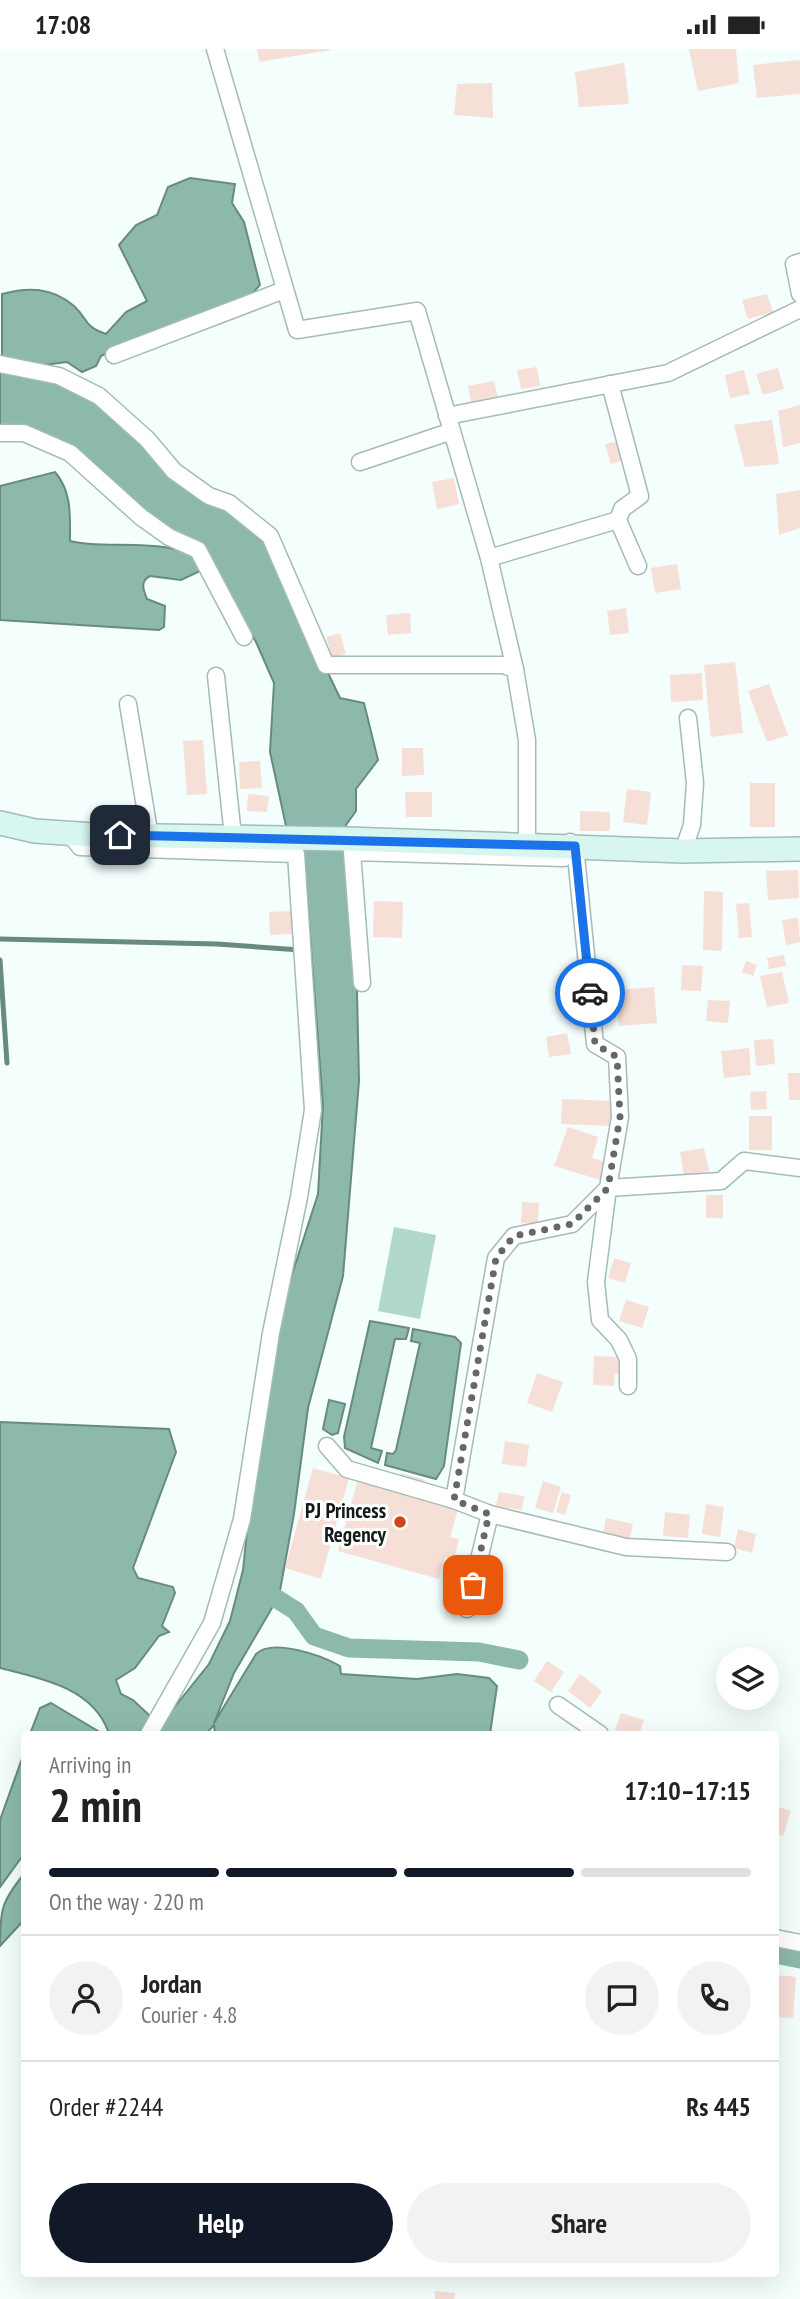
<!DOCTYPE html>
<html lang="en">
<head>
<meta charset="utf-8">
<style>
  body { margin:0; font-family:"PT Sans Narrow",sans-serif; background:#f2f2f2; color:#222; height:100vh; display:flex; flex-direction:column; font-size:26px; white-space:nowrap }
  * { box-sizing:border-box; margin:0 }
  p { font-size:23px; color:#767676 }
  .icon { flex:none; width:38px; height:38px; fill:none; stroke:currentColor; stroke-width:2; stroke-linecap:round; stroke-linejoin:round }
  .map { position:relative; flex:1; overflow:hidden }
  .sheet { position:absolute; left:21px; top:1682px; width:758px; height:546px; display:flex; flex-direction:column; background:#fff; border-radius:7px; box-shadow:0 7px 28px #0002 }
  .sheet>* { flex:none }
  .fabs { position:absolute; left:716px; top:1598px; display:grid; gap:14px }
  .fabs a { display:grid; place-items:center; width:63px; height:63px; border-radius:50%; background:#fff; box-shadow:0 7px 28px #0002; font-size:35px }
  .pin { position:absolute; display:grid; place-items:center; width:60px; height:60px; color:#fff; margin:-30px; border-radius:14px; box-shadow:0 4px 10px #0006 }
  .courier { position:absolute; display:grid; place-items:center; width:70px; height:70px; margin:-35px; border:5px solid #1a73e8; border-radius:50%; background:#fff; color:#222; box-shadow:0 2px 9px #0007 }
  .headline em { font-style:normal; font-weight:700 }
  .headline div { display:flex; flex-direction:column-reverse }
  .headline { display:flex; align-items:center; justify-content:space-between; height:119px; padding:0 28px }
  h1 { font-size:46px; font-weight:700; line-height:52px }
  .bar { display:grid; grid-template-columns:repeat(4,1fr); gap:10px 7px; align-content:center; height:84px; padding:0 28px }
  .bar i { height:9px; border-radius:5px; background:#e0e0e0 }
  .bar .selected { background:#111827 }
  .bar p { grid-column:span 4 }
  .line { display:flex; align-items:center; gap:18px; padding:0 28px; border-top:2px solid #e0e0e0 }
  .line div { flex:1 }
  .round { display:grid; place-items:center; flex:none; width:74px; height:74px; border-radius:37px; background:#f2f2f2 }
  .button { display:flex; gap:14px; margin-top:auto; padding:14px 28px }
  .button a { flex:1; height:80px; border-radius:42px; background:#111827; color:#fff; font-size:28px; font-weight:700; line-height:80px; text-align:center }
  .button a+a { background:#f2f2f2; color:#222 }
  .status { display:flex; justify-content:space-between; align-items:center; height:49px; padding:0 35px; background:#fff; direction:ltr }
  .status svg { height:19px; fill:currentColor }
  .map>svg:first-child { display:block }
  .green { fill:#b0d8cd }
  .water { fill:#8db9ad; stroke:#688a81; stroke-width:2 }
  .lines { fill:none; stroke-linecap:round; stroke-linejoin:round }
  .stream { stroke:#688a81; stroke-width:5 }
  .canal { stroke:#8db9ad; stroke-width:19 }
  .building { fill:#f6dfd7 }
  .minor-casing { stroke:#a3bcb5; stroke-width:19 }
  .secondary-casing { stroke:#a3bcb5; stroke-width:26 }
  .minor { stroke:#fff; stroke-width:16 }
  .secondary { stroke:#d6f6ef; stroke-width:23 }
  .done { stroke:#616a68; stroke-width:7; stroke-dasharray:0 12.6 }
  .route { stroke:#1a73e8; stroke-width:9 }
  .poi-dot { fill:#cf4719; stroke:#fff; stroke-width:2.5 }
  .labels { text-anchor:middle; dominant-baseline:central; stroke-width:6; stroke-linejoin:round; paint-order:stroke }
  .poi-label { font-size:21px; font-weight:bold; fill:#121b19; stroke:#fff; text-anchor:end }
</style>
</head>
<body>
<div class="status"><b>17:08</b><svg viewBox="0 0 49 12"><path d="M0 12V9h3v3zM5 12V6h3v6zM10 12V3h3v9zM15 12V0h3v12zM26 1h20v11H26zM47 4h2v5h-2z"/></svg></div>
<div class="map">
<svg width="800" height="2250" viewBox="0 0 800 2250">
  <rect width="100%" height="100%" fill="#f4fefc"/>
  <!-- green -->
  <path class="green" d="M 394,1178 L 436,1186 L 420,1270 L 378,1262 Z"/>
  <!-- water -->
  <g class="water">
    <path d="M 190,129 L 235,135 L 232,154 L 244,173 L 260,236 L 249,248 L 133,290 L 101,307 L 96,317 L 82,323 L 67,313 L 43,316 L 2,308 L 2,245 C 28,238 52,238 74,257 C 89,271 83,277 106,285 L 126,263 L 147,252 L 119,196 L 136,176 L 157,166 L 168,138 Z"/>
    <path d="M 0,319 L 37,324 L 104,354 L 267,496 L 340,649 L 364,654 L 378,711 L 356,740 L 356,762 L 346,776 L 356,899 L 359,1032 L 343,1227 L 308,1359 L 294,1465 L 279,1547 L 234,1624 L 214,1674 L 256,1605 C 272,1589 321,1606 340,1617 L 341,1625 L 417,1630 L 457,1625 L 489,1629 L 497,1637 L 490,1685 L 215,1685 L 214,1676 L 206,1685 L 153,1685 L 209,1615 L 230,1572 L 243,1521 L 254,1415 L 288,1238 L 318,1145 L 323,1056 L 302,780 L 286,777 L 270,703 L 274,634 L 256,593 L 203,501 L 164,478 L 88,409 L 50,388 L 0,379 Z"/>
    <path d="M 55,423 C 72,443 70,466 70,492 C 105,502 181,485 202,517 L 200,522 L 181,531 L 150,527 C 140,532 143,540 147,550 L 165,557 L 164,578 L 159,581 L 0,571 L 0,437 Z"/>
    <path d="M 370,1272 L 409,1279 L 406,1290 L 395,1290 L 371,1399 L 382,1402 L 378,1414 L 345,1399 L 344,1388 Z"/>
    <path d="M 413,1280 L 455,1288 L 461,1294 L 444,1417 L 436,1430 L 385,1416 L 387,1404 L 393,1405 L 396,1401 L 420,1294 L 411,1292 Z"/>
    <path d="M 329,1351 L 345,1355 L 338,1384 L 332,1386 L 323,1380 Z"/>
    <path d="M 0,1373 L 169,1380 L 176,1403 L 133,1519 L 138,1529 L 173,1538 L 175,1544 L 162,1577 L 169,1583 L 159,1587 L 135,1619 L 116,1631 L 121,1645 L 133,1651 L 150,1667 L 139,1685 L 116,1685 L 108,1682 C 92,1638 39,1629 0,1619 Z"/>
    <path d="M 51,1654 L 98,1682 L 96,1685 L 30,1685 L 40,1659 Z"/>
    <path d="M 24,1704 L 24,1805 L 0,1838 L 0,1771 Z"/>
    <path d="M 24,1825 L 24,1871 L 0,1897 C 0,1862 1,1853 24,1825 Z"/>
  </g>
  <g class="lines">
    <!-- stream -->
    <g class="stream">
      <path d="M 0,890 L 217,895 L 300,901"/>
      <path d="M 0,911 L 7,1014"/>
    </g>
    <!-- canal -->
    <g class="canal">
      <path d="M 257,1543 L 277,1550 L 296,1562 L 314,1587 L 349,1599 L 479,1603 L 519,1611"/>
      <path d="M 775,1905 L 800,1910"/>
    </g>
  </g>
  <!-- building -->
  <g class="building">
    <path d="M 257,0 L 330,0 L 330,1 L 259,13 Z"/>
    <path d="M 689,0 L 736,0 L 739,34 L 698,42 Z"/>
    <path d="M 800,11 L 800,45 L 757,49 L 753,16 Z"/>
    <path d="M 624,14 L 629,55 L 579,58 L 575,23 Z"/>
    <path d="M 492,34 L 493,69 L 454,66 L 457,35 Z"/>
    <path d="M 767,245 L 773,263 L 748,270 L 742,251 Z"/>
    <path d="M 537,318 L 540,337 L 521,340 L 517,321 Z"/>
    <path d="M 778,319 L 784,340 L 763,346 L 756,325 Z"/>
    <path d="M 744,321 L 750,345 L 730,349 L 725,326 Z"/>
    <path d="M 494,332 L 498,348 L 471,353 L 468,337 Z"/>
    <path d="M 800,356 L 800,394 L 783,398 L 778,362 Z"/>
    <path d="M 772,371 L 779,415 L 745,418 L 734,376 Z"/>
    <path d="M 619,392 L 624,411 L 611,415 L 605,395 Z"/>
    <path d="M 454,429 L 459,455 L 437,460 L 432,433 Z"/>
    <path d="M 800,441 L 800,479 L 779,486 L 776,445 Z"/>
    <path d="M 677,515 L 681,540 L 655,544 L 651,519 Z"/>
    <path d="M 626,559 L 629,584 L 610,586 L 607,562 Z"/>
    <path d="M 410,564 L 411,584 L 388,586 L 386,566 Z"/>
    <path d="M 340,584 L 346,605 L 332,609 L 326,588 Z"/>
    <path d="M 735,613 L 743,684 L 711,688 L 704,616 Z"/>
    <path d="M 702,624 L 703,651 L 671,653 L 670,626 Z"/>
    <path d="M 769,635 L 788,686 L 767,693 L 748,642 Z"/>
    <path d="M 203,691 L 207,745 L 187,746 L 183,692 Z"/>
    <path d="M 402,699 L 423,699 L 424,726 L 402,727 Z"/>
    <path d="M 260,712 L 262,739 L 240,740 L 239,713 Z"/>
    <rect x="750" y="734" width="25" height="44"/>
    <path d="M 627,740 L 651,743 L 647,776 L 623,773 Z"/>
    <path d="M 405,743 L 432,743 L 432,768 L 406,768 Z"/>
    <path d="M 248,745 L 269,747 L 267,763 L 247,762 Z"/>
    <path d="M 580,762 L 610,763 L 610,782 L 580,782 Z"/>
    <path d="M 798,821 L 799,849 L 768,851 L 766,822 Z"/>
    <path d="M 704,842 L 723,843 L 722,902 L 703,901 Z"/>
    <path d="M 374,852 L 403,853 L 402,889 L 373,888 Z"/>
    <path d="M 749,854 L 752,888 L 739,889 L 736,855 Z"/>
    <path d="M 291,862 L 292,885 L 270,886 L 269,863 Z"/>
    <path d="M 798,869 L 800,893 L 786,896 L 782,871 Z"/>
    <path d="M 784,906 L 786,917 L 769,920 L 767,909 Z"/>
    <path d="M 746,912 L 757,916 L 753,927 L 742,923 Z"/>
    <path d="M 682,916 L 703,917 L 701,942 L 681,941 Z"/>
    <path d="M 782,923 L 789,954 L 767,958 L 760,927 Z"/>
    <path d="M 654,938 L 657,974 L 619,977 L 616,941 Z"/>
    <path d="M 708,951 L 730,952 L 728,974 L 706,972 Z"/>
    <path d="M 567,984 L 571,1005 L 549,1008 L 546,988 Z"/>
    <path d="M 773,990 L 775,1015 L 756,1017 L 754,991 Z"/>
    <path d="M 749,999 L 751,1026 L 724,1029 L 721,1002 Z"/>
    <path d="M 788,1024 L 800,1024 L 800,1051 L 789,1051 Z"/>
    <path d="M 766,1042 L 767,1060 L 751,1061 L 750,1043 Z"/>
    <path d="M 562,1050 L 614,1052 L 613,1077 L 561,1075 Z"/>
    <rect x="749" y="1067" width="23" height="34"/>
    <path d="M 568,1078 L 598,1088 L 592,1109 L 606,1113 L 601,1131 L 554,1117 Z"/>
    <path d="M 704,1099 L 709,1122 L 684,1127 L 680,1103 Z"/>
    <rect x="706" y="1146" width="17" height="23"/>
    <path d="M 522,1153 L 539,1154 L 538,1175 L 521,1174 Z"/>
    <path d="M 614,1209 L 631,1214 L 625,1234 L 608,1229 Z"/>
    <path d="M 626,1251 L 649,1258 L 642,1279 L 619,1272 Z"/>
    <path d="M 594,1307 L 624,1308 L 623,1325 L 615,1325 L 614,1337 L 593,1336 Z"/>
    <path d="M 537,1324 L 563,1333 L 552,1363 L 527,1354 Z"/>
    <path d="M 505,1392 L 529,1396 L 526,1418 L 502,1415 Z"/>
    <path d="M 313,1419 L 349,1429 L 321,1530 L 285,1519 Z"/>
    <path d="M 401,1424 L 425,1431 L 421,1447 L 459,1457 L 450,1488 L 459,1490 L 454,1510 L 445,1508 L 439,1530 L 338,1502 L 358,1430 L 397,1441 Z"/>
    <path d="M 543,1432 L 561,1438 L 553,1464 L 535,1459 Z"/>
    <path d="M 499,1443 L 524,1447 L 522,1461 L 496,1457 Z"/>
    <path d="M 562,1443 L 571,1446 L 565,1466 L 556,1463 Z"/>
    <path d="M 706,1455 L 724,1458 L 720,1488 L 702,1485 Z"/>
    <path d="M 665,1463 L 690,1466 L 688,1489 L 663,1487 Z"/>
    <path d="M 606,1469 L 633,1475 L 629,1494 L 602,1488 Z"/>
    <path d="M 738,1480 L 756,1485 L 752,1504 L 734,1499 Z"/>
    <path d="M 454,1514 L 473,1519 L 462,1557 L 443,1552 Z"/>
    <path d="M 547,1612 L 564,1623 L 551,1643 L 534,1632 Z"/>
    <path d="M 580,1625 L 602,1642 L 590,1659 L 568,1642 Z"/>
    <path d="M 621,1664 L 644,1671 L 639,1685 L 615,1681 Z"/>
    <path d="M 775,1757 L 791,1762 L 783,1787 L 775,1785 Z"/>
    <path d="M 775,1926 L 796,1928 L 793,1969 L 775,1968 Z"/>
    <path d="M 435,2242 L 455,2244 L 454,2250 L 435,2250 Z"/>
  </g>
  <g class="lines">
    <!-- minor casing -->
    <g class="minor-casing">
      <g id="minor">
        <path d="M 215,0 L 297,281 L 417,262 L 489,509 L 618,471"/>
        <path d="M 800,213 L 794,215 L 800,245"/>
        <path d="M 114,306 L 284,241"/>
        <path d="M 0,315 L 59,327 L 99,347 L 147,390 L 174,422 L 209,447 L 229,454 L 270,487 L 326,616 L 503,616 L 515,620 L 527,691 L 527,787"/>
        <path d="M 610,335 L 640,447 L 622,460 L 618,471 L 638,517"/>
        <path d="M 447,367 L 668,324 L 800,260"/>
        <path d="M 0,384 L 24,384 L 70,404 L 141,468 L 169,488 L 198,501 L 244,588"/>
        <path d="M 360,413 L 452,382"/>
        <path d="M 489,509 L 515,620"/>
        <path d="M 216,627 L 232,778"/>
        <path d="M 128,655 L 148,776"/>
        <path d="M 72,782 L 69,784 L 80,798 L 296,805 L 313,1061 L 299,1148 L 271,1284 L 242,1470 L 212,1574 L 149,1685"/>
        <path d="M 570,793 L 575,797 L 595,995 L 617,1008 L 620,1068 L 608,1139 L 721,1132 L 744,1112 L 800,1119"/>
        <path d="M 683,802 L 692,776 L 695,734 L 688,669"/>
        <path d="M 362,934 L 352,803 L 564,809 L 569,804"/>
        <path d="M 327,1397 L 347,1420 L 454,1451"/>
        <path d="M 490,1465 L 454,1451 L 496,1209 L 514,1187 L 572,1175 L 608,1139 L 596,1233 L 600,1271 L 619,1291 L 628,1310 L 628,1337"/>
        <path d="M 467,1560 L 490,1465 L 626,1498 L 727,1503"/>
        <path d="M 558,1656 L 600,1685"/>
        <path d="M 775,1889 L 800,1894"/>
      </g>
    </g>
    <!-- secondary casing -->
    <g class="secondary-casing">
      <path id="secondary" d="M 0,774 L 35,782 L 94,786 L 348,790 L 683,802 L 800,800"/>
    </g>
    <!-- minor -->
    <use href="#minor" class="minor"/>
    <!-- secondary -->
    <use href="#secondary" class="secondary"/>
  </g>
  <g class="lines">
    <!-- done -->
    <path class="done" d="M 473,1536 L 489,1465 L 454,1451 L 496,1209 L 514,1187 L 572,1175 L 608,1139 L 620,1068 L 617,1008 L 595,995 L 590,944"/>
    <!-- route -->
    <path class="route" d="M 120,786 L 575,797 L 590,944"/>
  </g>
  <!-- markers -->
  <circle class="poi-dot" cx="400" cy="1473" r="7"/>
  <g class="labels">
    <!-- poi labels -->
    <g class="poi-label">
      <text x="386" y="1461">PJ Princess<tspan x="386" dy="24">Regency</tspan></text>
    </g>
  </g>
</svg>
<div class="fabs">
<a><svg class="icon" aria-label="layers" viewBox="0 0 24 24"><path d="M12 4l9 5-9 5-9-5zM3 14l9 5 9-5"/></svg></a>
</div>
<div class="pin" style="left:473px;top:1536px;background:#ea580c"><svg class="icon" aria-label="bag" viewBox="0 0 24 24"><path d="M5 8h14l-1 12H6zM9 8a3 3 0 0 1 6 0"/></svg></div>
<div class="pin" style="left:120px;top:786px;background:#1f2937"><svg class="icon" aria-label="home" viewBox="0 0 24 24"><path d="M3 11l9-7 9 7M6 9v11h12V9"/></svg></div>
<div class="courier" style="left:590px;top:944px"><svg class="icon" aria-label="car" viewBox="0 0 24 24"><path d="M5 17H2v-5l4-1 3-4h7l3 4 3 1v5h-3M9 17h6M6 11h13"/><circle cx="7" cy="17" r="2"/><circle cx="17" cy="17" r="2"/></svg></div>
<section class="sheet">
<div class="headline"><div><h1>2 min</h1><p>Arriving in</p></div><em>17:10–17:15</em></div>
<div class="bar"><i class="selected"></i><i class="selected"></i><i class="selected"></i><i></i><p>On the way · 220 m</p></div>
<div class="line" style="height:126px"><a class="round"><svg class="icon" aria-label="person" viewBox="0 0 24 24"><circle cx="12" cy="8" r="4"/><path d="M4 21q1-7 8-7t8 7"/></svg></a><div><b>Jordan</b><p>Courier · 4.8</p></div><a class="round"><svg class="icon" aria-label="chat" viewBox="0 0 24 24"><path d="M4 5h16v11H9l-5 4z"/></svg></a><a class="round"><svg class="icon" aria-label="phone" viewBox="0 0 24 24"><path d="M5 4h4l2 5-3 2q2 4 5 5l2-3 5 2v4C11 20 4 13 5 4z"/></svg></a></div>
<div class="line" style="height:91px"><div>Order #2244</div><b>Rs 445</b></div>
<div class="button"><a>Help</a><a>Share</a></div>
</section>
</div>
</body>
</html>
